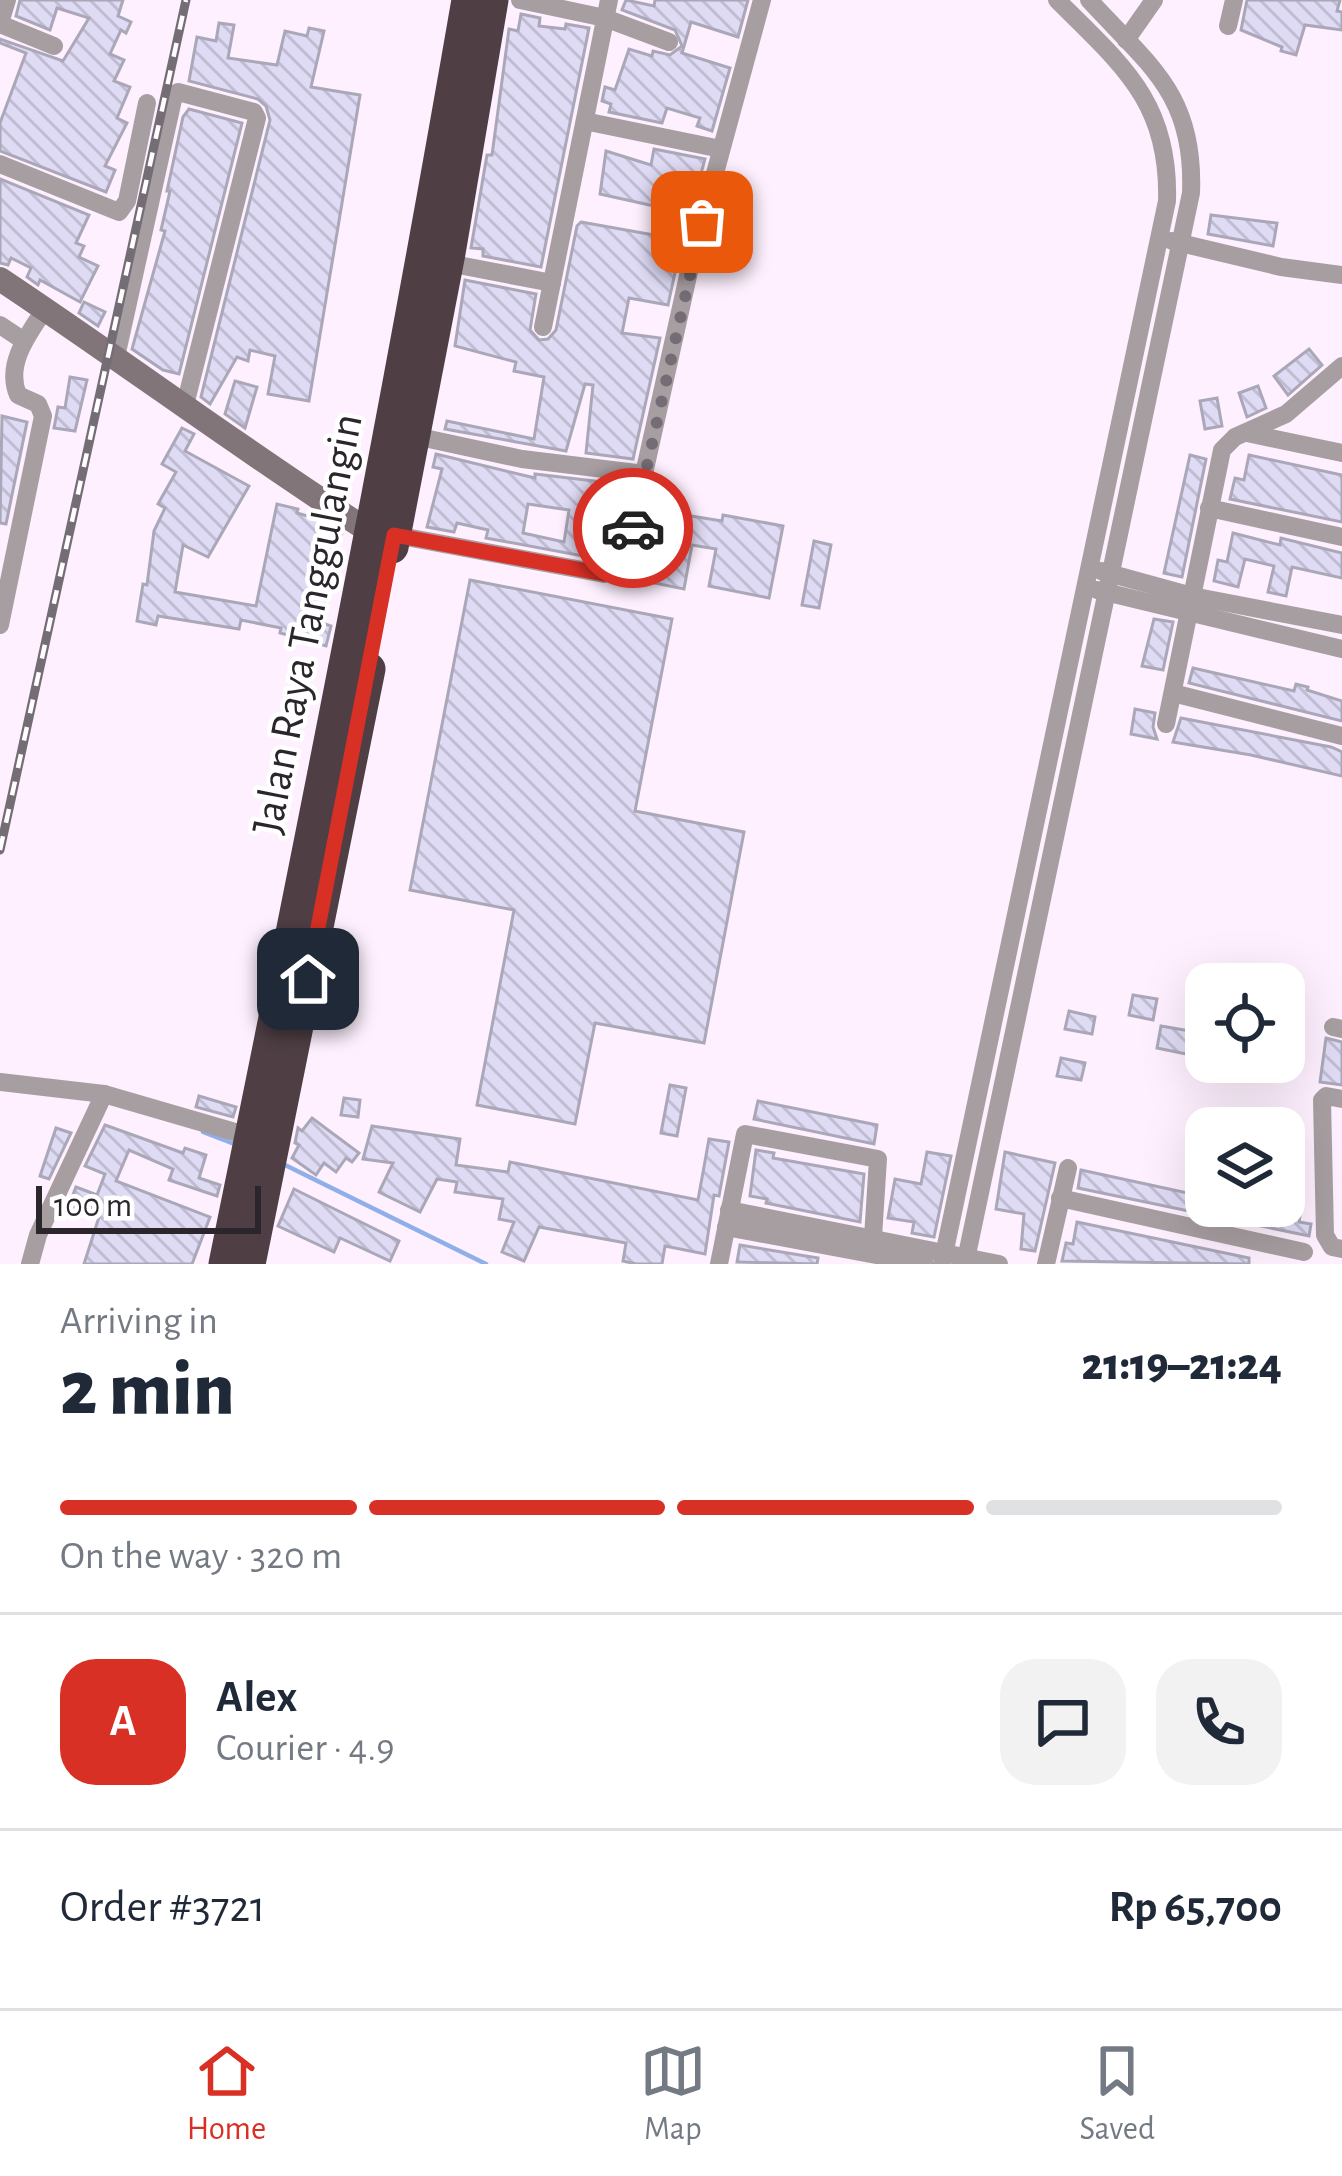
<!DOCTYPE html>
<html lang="en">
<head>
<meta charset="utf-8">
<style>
  body { margin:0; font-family:"Alegreya Sans",sans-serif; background:#f2f2f3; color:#1f2937; height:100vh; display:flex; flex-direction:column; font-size:45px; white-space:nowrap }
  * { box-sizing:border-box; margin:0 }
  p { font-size:39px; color:#747a83 }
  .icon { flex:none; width:66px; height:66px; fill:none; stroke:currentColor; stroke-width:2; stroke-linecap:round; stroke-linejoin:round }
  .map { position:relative; height:1264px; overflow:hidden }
  .drawer { display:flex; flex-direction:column; background:#fff; flex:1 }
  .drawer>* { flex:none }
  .fabs { position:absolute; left:1185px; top:963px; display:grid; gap:24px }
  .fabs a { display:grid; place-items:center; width:120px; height:120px; border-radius:24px; background:#fff; box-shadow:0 12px 48px #0002; font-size:60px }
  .scale { position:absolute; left:36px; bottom:30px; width:225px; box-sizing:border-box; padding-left:12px; border:6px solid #2b262b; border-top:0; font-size:33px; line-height:42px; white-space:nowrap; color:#2b262b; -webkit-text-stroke:9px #fff; paint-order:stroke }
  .pin { position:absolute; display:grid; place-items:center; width:102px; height:102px; color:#fff; margin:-51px; border-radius:24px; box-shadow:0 6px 18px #0006 }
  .courier { position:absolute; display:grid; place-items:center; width:120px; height:120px; margin:-60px; border:9px solid #d93025; border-radius:50%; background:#fff; color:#222; box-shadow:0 3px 15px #0007 }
  .head em { font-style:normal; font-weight:800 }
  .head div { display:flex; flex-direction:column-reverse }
  .head { display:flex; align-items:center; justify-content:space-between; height:204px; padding:0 60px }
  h1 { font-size:78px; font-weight:800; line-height:90px }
  .bar { display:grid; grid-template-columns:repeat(4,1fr); gap:18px 12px; align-content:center; height:144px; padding:0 60px }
  .bar i { height:15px; border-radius:9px; background:#e0e1e3 }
  .bar .selected { background:#d93025 }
  .bar p { grid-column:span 4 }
  .line { display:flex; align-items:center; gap:30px; padding:0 60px; border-top:3px solid #e0e1e3 }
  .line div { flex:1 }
  .round { display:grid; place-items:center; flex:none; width:126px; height:126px; border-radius:36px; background:#f2f2f3 }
  .dock { display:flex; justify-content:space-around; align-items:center; height:168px; border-top:3px solid #e0e1e3; background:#fff; font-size:33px; color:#747a83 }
  .dock a { display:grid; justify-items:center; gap:6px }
  .dock .selected { color:#d93025 }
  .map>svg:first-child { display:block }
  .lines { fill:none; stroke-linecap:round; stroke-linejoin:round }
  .stream { stroke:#90afe8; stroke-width:4.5 }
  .building { fill:url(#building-back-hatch); stroke:#aaa8b8; stroke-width:3; fill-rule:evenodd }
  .street { stroke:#a79ea1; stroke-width:18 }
  .secondary { stroke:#817579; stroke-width:24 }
  .highway { stroke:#4f3f45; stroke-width:33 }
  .rail-casing { stroke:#756d75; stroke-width:9 }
  .rail { stroke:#fff; stroke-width:4.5; stroke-dasharray:14; stroke-linecap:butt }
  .done { stroke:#756d75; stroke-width:12; stroke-dasharray:0 21.6 }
  .route { stroke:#d93025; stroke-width:15 }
  .labels { text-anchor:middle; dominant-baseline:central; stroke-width:9; stroke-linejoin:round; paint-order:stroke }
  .street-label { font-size:45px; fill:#2b262b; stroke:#fff }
</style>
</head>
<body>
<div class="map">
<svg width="1342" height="1264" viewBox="0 0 1342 1264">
  <defs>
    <pattern id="building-back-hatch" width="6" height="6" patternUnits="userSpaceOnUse" patternTransform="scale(3)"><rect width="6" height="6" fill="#dfdbf5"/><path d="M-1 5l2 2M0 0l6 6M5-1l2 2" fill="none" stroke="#c0bcd2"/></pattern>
  </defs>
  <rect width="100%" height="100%" fill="#fef0fe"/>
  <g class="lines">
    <!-- stream -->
    <g class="stream">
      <path d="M 203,1132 L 237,1145"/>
      <path d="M 281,1163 L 486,1264"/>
    </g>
  </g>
  <!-- building -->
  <g class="building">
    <path d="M 20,0 L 123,0 L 118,16 L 131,22 L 126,33 L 121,30 L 110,54 L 124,60 L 114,81 L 130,87 L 117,118 L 127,123 L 105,166 L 115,170 L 106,192 L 0,151 L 0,123 L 26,53 L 0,43 L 0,39 L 63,61 L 89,18 L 57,8 L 50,30 L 16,16 Z"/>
    <path d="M 626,0 L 654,6 L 655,0 L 748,0 L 738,37 L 691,22 L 682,53 L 730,68 L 712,131 L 697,126 L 700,118 L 667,108 L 662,123 L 609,112 L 611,104 L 602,101 L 605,87 L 615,90 L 629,49 L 652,56 L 653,51 L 670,55 L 682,46 L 675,30 L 622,10 Z"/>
    <path d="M 1247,0 L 1340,0 L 1337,11 L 1342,12 L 1342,30 L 1305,25 L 1296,55 L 1281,51 L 1282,47 L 1241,30 Z"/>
    <path d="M 521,14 L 540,18 L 539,26 L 565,29 L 566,24 L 589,28 L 541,267 L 483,256 L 483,249 L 471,248 L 487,155 L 492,155 L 509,29 L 518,31 Z"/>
    <path d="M 219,23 L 234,25 L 228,58 L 277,65 L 285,31 L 307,36 L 309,28 L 324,31 L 311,87 L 360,95 L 309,401 L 268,394 L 275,356 L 250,350 L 248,361 L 237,357 L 210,404 L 201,397 L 270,120 L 266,106 L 258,99 L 189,81 L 197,37 L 216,41 Z"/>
    <path d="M 189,109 L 242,123 L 179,374 L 163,370 L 132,349 L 165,231 L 161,230 L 170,191 L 167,191 L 183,117 Z"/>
    <path d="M 654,149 L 705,159 L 690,214 L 600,194 L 606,151 L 651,165 Z"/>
    <path d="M 0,179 L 89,215 L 76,243 L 84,246 L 79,257 L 98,266 L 80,302 L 40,280 L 38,285 L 27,277 L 31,268 L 11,258 L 8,265 L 0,263 Z"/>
    <path d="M 1211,215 L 1277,223 L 1273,246 L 1208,234 Z"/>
    <path d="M 581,222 L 682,240 L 668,305 L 629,298 L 622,333 L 660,338 L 633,459 L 586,453 L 593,385 L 585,384 L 566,451 L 445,429 L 447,421 L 534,439 L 544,377 L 514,371 L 516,362 L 455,346 L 465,280 L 536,294 L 530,330 L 539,340 L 548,339 L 556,330 L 577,226 Z"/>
    <path d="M 84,302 L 105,312 L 98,326 L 79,313 Z"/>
    <path d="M 1309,349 L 1322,365 L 1288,395 L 1274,376 Z"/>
    <path d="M 70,377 L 87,380 L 75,431 L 54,428 L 58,407 L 65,408 Z"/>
    <path d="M 235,381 L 257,387 L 245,428 L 225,414 Z"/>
    <path d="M 1258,386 L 1266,408 L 1247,417 L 1239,393 Z"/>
    <path d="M 1217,398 L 1222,426 L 1205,429 L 1200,401 Z"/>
    <path d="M 2,416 L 27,422 L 6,524 L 0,523 Z"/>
    <path d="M 182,428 L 194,434 L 185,451 L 249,486 L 208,557 L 183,545 L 175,592 L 256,606 L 277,504 L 298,509 L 297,513 L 321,520 L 342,533 L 324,589 L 328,591 L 319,622 L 331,626 L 326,646 L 280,633 L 281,628 L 241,620 L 239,629 L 158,616 L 156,625 L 137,621 L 143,584 L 147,585 L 154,531 L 165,508 L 158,504 L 176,472 L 162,464 Z"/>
    <path d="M 436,454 L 535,478 L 535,474 L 628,485 L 623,505 L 609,502 L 599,559 L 486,538 L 488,530 L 457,523 L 454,532 L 427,527 L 442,469 L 433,467 ZM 528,504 L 569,510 L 564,542 L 523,533 Z"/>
    <path d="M 1190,455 L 1206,459 L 1182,577 L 1164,573 Z"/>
    <path d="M 1249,455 L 1342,475 L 1342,522 L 1230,499 L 1235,478 L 1244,480 Z"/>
    <path d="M 653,494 L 682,499 L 679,514 L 722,521 L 723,515 L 783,526 L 769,598 L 709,586 L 716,549 L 692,545 L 684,589 L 630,578 L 638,562 Z"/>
    <path d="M 1233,533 L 1280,545 L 1281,538 L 1342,553 L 1342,578 L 1292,567 L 1286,596 L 1268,592 L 1274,566 L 1245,559 L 1238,587 L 1214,581 L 1218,560 L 1227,562 Z"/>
    <path d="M 814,541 L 831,545 L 819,608 L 802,605 Z"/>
    <path d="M 470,580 L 672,619 L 635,811 L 744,832 L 704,1043 L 595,1023 L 575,1124 L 477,1105 L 514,910 L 410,890 Z"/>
    <path d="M 1154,619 L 1173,622 L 1163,670 L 1142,666 Z"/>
    <path d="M 1193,668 L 1294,691 L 1296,684 L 1308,687 L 1307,690 L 1342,701 L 1342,721 L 1189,683 Z"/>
    <path d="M 1135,709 L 1155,713 L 1153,727 L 1157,739 L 1131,734 Z"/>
    <path d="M 1181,718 L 1331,747 L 1342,752 L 1342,776 L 1251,755 L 1173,742 Z"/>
    <path d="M 1133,995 L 1157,999 L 1153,1020 L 1129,1015 Z"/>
    <path d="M 1069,1011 L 1095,1017 L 1092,1034 L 1065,1029 Z"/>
    <path d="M 1161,1026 L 1190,1031 L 1186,1054 L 1157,1048 Z"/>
    <path d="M 1326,1038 L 1342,1042 L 1342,1085 L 1320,1082 Z"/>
    <path d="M 1061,1058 L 1085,1063 L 1081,1080 L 1057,1076 Z"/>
    <path d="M 670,1085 L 686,1088 L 677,1136 L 661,1133 Z"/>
    <path d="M 199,1096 L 236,1107 L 233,1117 L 196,1107 Z"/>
    <path d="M 344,1098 L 360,1100 L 358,1117 L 341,1115 Z"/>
    <path d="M 758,1101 L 877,1125 L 874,1144 L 754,1119 Z"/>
    <path d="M 312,1118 L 359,1153 L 352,1162 L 346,1158 L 336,1172 L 324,1163 L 316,1175 L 292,1158 L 299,1145 L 295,1143 L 298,1128 L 302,1131 Z"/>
    <path d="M 105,1125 L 183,1153 L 185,1148 L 206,1155 L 199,1178 L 220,1185 L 217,1196 L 169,1180 L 173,1169 L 129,1150 L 116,1181 L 210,1217 L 192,1264 L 84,1264 L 99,1217 L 69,1205 L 76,1187 L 97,1195 L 105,1174 L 85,1166 Z"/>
    <path d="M 372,1126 L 460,1139 L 456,1165 L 508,1172 L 510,1162 L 698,1200 L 709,1139 L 729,1142 L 719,1196 L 714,1195 L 705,1254 L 665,1246 L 662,1264 L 636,1264 L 623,1261 L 626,1243 L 539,1227 L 524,1261 L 502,1252 L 514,1222 L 499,1219 L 503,1199 L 455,1192 L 457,1182 L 437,1179 L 420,1212 L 379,1192 L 393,1163 L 363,1159 Z"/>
    <path d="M 56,1128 L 71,1133 L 49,1179 L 40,1176 Z"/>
    <path d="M 756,1150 L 774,1153 L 773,1158 L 864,1174 L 860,1222 L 766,1203 L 767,1199 L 750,1196 Z"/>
    <path d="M 927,1152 L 951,1156 L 934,1237 L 912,1233 L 914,1222 L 888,1218 L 895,1179 L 921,1184 Z"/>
    <path d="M 1005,1152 L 1055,1163 L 1035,1251 L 1021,1249 L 1024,1214 L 996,1209 Z"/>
    <path d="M 1081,1170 L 1206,1197 L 1206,1206 L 1236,1206 L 1300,1216 L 1299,1222 L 1311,1224 L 1309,1236 L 1078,1188 Z"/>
    <path d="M 294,1189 L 399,1241 L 390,1261 L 340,1238 L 334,1252 L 278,1226 Z"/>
    <path d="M 1077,1222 L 1249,1258 L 1249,1264 L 1062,1261 L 1066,1243 L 1073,1244 Z"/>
    <path d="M 740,1245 L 818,1258 L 817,1264 L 737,1262 Z"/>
  </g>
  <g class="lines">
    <!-- street -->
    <g class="street">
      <path d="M 520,0 L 605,18 L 669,42"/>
      <path d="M 0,23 L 7,0"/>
      <path d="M 0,24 L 54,46"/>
      <path d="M 1228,26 L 1234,0"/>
      <path d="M 1126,40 L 1154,0"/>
      <path d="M 594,123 L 721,149"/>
      <path d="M 0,164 L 119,212 L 127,201 L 147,103"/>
      <path d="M 1172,241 L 1281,267 L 1342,275"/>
      <path d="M 448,263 L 552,283"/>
      <path d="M 0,325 L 24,341"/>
      <path d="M 543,327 L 609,0"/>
      <path d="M 116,357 L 174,95 L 178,92 L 254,112 L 257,118 L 184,409"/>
      <path d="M 1247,433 L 1342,453"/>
      <path d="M 415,436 L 522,459 L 645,474"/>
      <path d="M 1209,508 L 1342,537"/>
      <path d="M 395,535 L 604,574 L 619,569 L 625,559 L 692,258 L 762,0"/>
      <path d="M 1101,571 L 1192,596 L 1342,625"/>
      <path d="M 1097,590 L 1342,649"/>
      <path d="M 0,625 L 43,416 L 38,404 L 18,395 C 5,364 28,335 45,309"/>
      <path d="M 1173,693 L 1342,736"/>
      <path d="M 1166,724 L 1222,450 L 1235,437 L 1286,414 L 1342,366"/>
      <path d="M 1333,1027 L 1342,1029"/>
      <path d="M 0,1082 L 104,1094 L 252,1137"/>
      <path d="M 1342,1099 L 1326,1096 L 1322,1100 L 1325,1235 L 1332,1247 L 1342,1249"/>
      <path d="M 1060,1198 L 1304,1252"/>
      <path d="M 729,1210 L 999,1264"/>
      <path d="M 726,1227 L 925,1264"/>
      <path d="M 30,1264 L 38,1235 L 104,1094"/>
      <path d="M 719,1264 L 745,1134 L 878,1159 L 873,1237"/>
      <path d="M 942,1264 L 1167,201 C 1170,102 1122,65 1057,0"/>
      <path d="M 965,1264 L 1191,193 C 1195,95 1150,66 1089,0"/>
      <path d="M 1046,1264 L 1068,1168"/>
    </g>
    <!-- secondary -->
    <path class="secondary" d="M 0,279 C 125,362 245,452 372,533"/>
    <!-- highway -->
    <g class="highway">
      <path d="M 392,547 L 449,253 L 492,0"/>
      <path d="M 225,1264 C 311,843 395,423 468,0"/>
      <path d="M 249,1264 L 369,669"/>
    </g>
    <!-- rail casing -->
    <g class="rail-casing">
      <path id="rail" d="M 0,850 L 186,0"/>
    </g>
    <!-- rail -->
    <use href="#rail" class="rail"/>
  </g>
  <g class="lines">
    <!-- done -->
    <path class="done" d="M 633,528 L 702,222"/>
    <!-- route -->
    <path class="route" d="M 308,979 L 394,535 L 604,574 C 628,570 628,548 633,528"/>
  </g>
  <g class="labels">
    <!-- street labels -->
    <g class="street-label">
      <text transform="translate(308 624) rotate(-79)">Jalan Raya Tanggulangin</text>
    </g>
  </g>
</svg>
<div class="fabs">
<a><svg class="icon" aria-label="locate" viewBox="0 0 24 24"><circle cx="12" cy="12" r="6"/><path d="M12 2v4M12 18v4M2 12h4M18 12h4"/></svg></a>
<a><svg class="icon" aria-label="layers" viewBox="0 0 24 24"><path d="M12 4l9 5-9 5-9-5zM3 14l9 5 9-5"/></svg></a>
</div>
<div class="scale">100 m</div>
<div class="pin" style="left:702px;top:222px;background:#ea580c"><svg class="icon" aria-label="bag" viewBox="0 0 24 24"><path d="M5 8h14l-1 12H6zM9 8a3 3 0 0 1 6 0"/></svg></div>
<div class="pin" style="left:308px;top:979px;background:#1f2937"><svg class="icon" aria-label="home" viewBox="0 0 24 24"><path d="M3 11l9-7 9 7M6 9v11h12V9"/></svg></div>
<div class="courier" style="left:633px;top:528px"><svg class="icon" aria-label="car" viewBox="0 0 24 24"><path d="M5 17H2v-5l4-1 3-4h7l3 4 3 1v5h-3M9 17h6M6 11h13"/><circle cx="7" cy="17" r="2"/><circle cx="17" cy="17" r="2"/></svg></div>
</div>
<section class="drawer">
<div class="head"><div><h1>2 min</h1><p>Arriving in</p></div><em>21:19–21:24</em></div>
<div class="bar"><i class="selected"></i><i class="selected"></i><i class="selected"></i><i></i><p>On the way · 320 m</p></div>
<div class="line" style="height:216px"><b class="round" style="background:#d93025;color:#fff">A</b><div><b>Alex</b><p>Courier · 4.9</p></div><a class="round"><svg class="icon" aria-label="chat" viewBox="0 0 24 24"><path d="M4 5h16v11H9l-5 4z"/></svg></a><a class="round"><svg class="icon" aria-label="phone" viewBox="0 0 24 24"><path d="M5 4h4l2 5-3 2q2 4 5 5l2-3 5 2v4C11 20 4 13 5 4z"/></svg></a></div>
<div class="line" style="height:156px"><div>Order #3721</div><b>Rp 65,700</b></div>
</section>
<nav class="dock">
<a class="selected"><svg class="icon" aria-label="home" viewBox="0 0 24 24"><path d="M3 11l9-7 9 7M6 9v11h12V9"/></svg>Home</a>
<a><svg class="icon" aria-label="map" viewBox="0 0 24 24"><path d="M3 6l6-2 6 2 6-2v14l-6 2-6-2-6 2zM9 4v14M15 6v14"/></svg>Map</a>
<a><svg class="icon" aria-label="saved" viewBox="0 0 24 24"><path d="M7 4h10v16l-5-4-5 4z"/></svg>Saved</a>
</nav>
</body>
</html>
